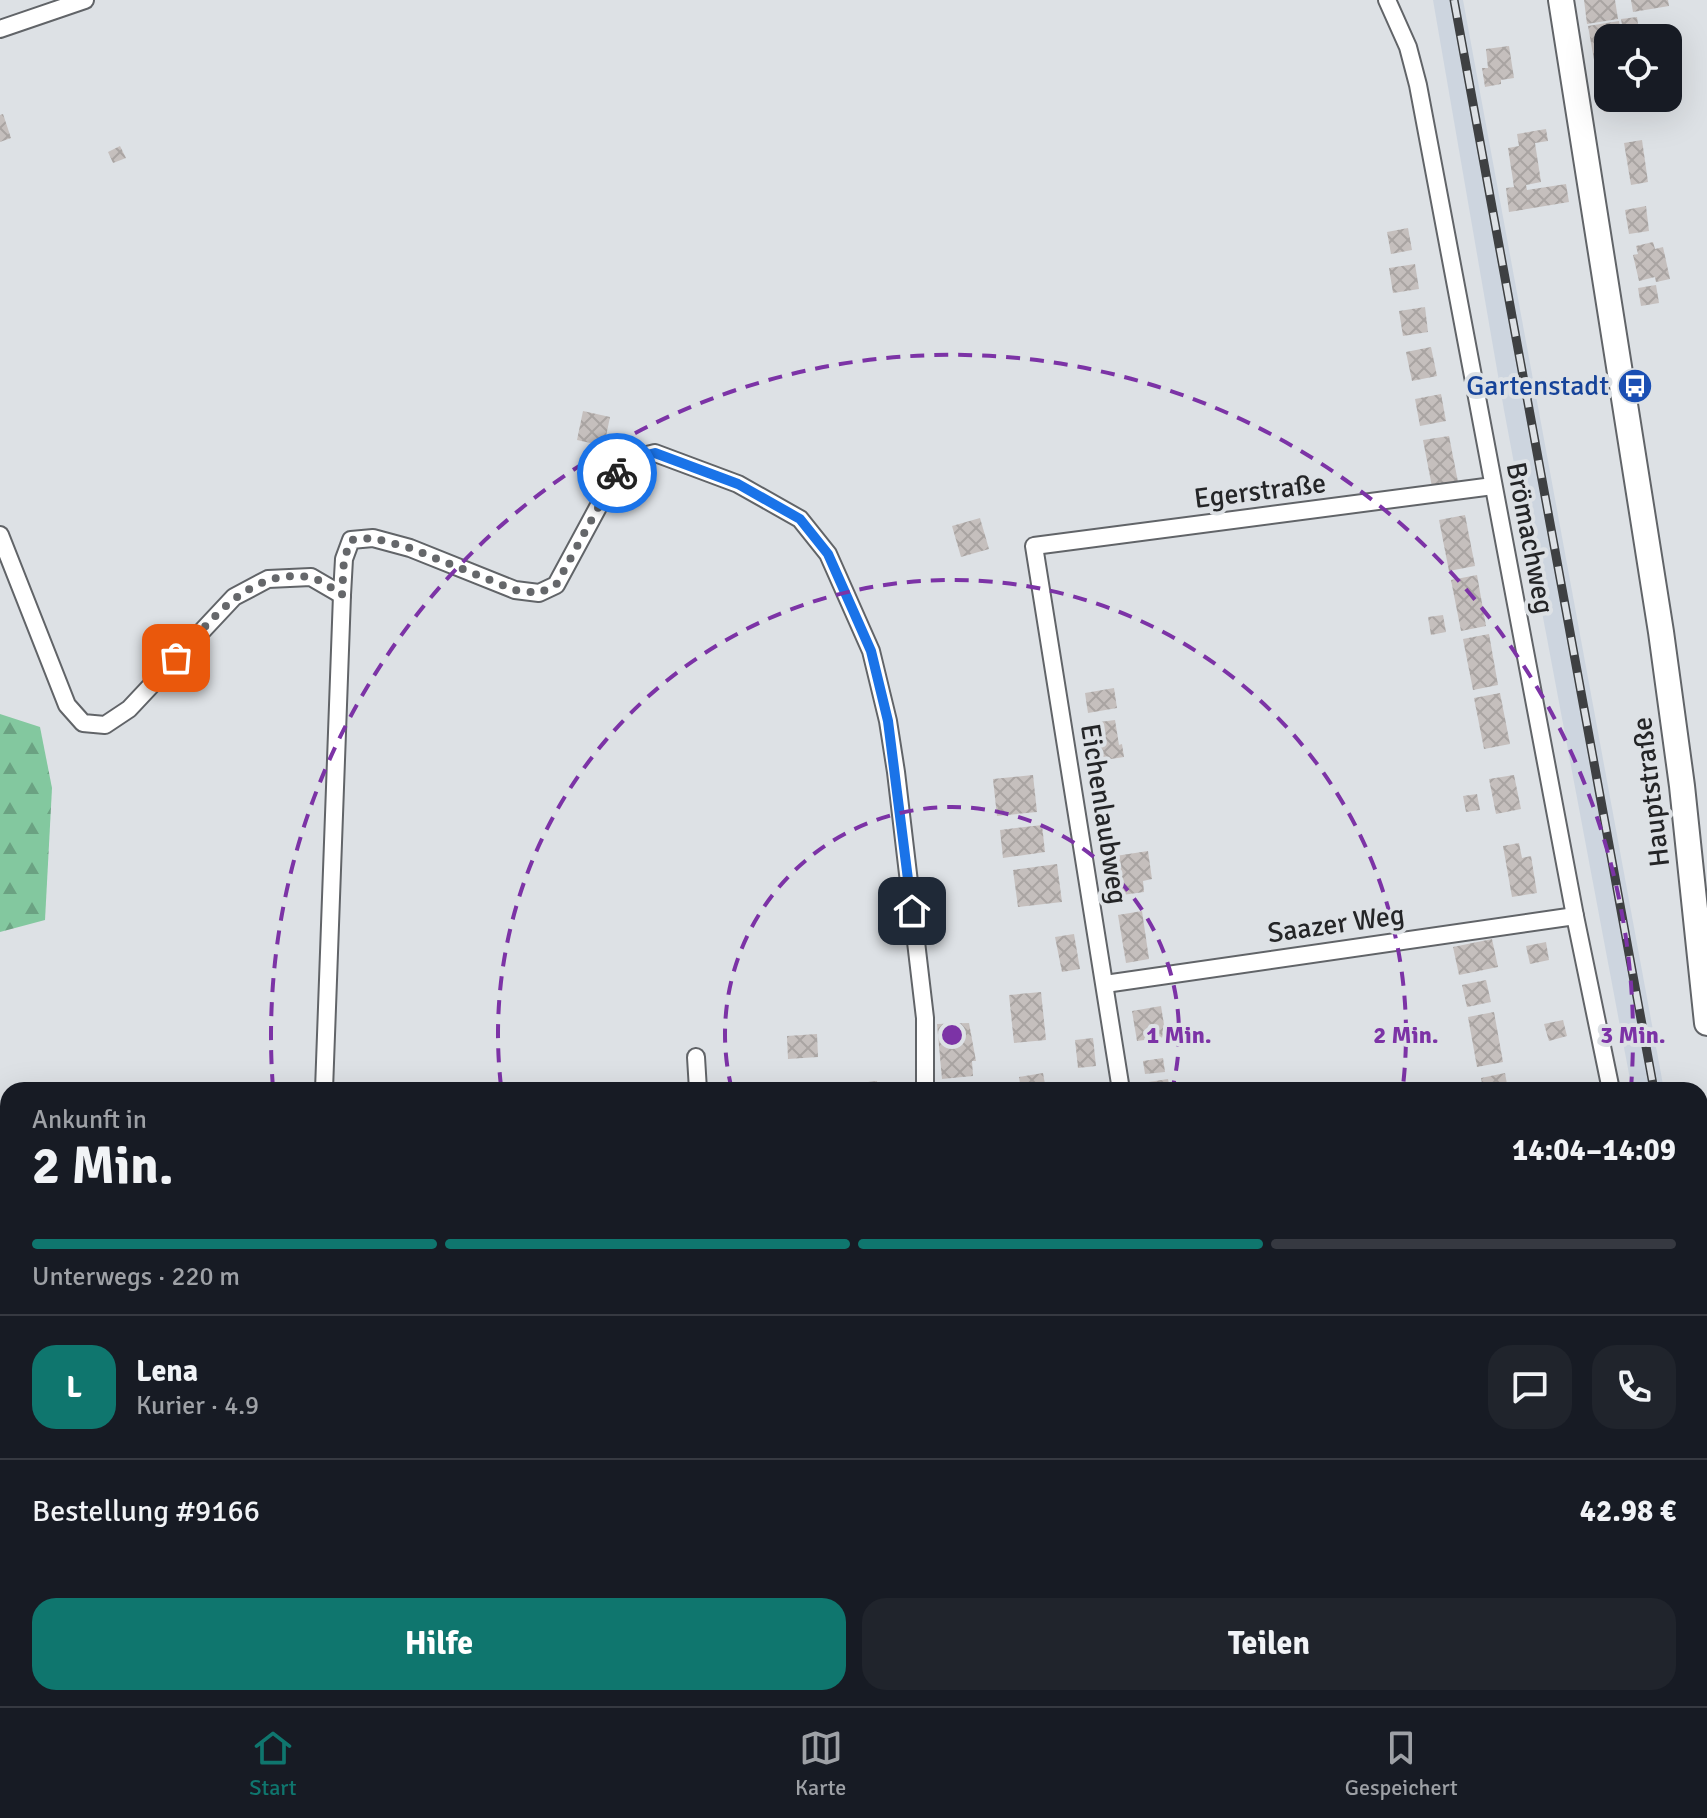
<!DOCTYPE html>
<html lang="de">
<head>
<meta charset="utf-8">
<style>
  body { margin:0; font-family:Signika,sans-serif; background:#20242c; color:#f1f3f6; height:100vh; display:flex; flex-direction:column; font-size:30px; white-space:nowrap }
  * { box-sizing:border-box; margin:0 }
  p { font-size:26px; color:#9ea1a6 }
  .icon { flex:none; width:44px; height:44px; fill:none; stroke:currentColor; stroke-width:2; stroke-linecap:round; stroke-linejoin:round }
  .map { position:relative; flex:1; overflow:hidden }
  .details { position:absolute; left:0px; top:1082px; width:1708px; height:624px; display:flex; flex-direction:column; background:#171b24; border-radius:24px 24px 0 0; box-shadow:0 8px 32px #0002 }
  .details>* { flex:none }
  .tools { position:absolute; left:1594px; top:24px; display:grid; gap:16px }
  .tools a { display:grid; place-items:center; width:88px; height:88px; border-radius:16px; background:#171b24; box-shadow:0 8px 32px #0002; font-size:40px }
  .pin { position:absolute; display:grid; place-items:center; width:68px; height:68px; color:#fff; margin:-34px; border-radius:16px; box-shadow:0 4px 12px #0006 }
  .courier { position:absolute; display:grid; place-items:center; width:80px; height:80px; margin:-40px; border:6px solid #1a73e8; border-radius:50%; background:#fff; color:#222; box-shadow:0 2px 10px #0007 }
  .summary em { font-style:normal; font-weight:700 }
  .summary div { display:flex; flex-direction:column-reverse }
  .summary { display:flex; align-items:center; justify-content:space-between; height:136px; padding:0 32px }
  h1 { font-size:52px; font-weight:700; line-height:60px }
  .bar { display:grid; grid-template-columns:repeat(4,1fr); gap:12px 8px; align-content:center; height:96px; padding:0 32px }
  .bar i { height:10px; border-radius:6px; background:#363941 }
  .bar .active { background:#0f766e }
  .bar p { grid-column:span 4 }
  .line { display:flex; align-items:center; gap:20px; padding:0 32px; border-top:2px solid #363941 }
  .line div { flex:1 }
  .round { display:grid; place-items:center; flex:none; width:84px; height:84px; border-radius:24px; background:#20242c }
  .action { display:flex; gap:16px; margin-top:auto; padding:16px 32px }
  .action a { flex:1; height:92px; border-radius:24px; background:#0f766e; color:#fff; font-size:32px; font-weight:700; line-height:92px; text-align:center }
  .action a+a { background:#20242c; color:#f1f3f6 }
  .menu { display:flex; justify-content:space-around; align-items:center; height:112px; border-top:2px solid #363941; background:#171b24; font-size:22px; color:#9ea1a6 }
  .menu a { display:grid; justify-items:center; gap:4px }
  .menu .active { color:#0f766e }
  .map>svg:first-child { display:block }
  .built { fill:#cdd5df }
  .forest { fill:url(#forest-firs) }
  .building { fill:url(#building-cross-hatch) }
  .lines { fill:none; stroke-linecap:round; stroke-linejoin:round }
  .street-casing { stroke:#616468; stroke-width:20 }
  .secondary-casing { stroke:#616468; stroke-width:28 }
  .street { stroke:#fff; stroke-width:16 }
  .secondary { stroke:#fff; stroke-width:24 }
  .rail-casing { stroke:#3e4042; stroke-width:9 }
  .rail { stroke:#dde1e5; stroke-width:6; stroke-dasharray:18; stroke-linecap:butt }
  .done { stroke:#65676a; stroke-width:8; stroke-dasharray:0 14.4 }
  .route { stroke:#1a73e8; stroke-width:10 }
  .ring { fill:none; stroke:#7c33a6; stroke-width:4; stroke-dasharray:14 10 }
  .labels { text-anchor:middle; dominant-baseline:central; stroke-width:8; stroke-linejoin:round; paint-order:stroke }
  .transit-label { font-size:28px; fill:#164399; stroke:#dde1e5; text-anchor:end }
  .street-label { font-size:28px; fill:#242527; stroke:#dde1e5 }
  .centre { fill:#7c33a6; stroke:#dde1e5; stroke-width:4 }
  .ring-label { font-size:24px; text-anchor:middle; font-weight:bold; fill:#7c33a6; stroke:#dde1e5; stroke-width:8; stroke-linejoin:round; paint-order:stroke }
</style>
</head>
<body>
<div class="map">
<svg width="1707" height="1706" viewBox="0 0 1707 1706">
  <defs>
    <pattern id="forest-firs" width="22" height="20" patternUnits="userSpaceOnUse" patternTransform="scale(2)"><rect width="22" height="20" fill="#83c89f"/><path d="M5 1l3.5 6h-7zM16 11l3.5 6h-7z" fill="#6ba282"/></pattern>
    <pattern id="building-cross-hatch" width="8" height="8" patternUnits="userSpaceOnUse" patternTransform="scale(2)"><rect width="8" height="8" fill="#c5bfbd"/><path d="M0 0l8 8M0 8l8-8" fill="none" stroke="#a9a4a2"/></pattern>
  </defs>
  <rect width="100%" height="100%" fill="#dde1e5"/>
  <!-- built -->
  <g class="built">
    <path d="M 1433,0 L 1463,0 L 1664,1090 L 1632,1090 L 1504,410 Z"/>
    <path d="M 1700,1287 L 1707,1319 L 1706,1422 L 1700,1401 Z"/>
  </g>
  <!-- forest -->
  <path class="forest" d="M 0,714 L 40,727 L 52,788 L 45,920 L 0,932 Z"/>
  <!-- building -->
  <g class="building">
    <path d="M 1584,0 L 1615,0 L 1618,19 L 1587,24 Z"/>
    <path d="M 1631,0 L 1668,0 L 1669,6 L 1633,12 Z"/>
    <path d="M 1637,17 L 1640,38 L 1624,38 L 1621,19 Z"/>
    <path d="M 1619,21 L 1622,38 L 1608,38 L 1608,57 L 1594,60 L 1588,26 Z"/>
    <path d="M 1509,46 L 1514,78 L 1501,80 L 1501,84 L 1485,87 L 1482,68 L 1488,68 L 1486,49 Z"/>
    <path d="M 1608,77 L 1608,98 L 1632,98 L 1633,107 L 1604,112 L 1599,79 Z"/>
    <path d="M 3,114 L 11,138 L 0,142 L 0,115 Z"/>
    <path d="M 1546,129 L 1548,141 L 1535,143 L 1541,182 L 1526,185 L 1527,190 L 1566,184 L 1569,202 L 1509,212 L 1506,188 L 1514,187 L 1508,148 L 1519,146 L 1517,134 Z"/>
    <path d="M 1642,140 L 1648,182 L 1631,185 L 1624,143 Z"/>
    <path d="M 120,146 L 126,158 L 113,163 L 108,152 Z"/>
    <path d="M 1646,206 L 1649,231 L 1629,234 L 1625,210 Z"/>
    <path d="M 1408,228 L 1412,250 L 1391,254 L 1387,232 Z"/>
    <path d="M 1653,242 L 1655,249 L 1663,247 L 1670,279 L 1656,282 L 1655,277 L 1639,281 L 1633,255 L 1638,254 L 1636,246 Z"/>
    <path d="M 1415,264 L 1419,289 L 1393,293 L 1389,268 Z"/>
    <path d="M 1656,285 L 1659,303 L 1641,306 L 1638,288 Z"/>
    <path d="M 1425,307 L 1428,332 L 1403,336 L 1399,311 Z"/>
    <path d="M 1431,347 L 1437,376 L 1412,381 L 1406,352 Z"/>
    <path d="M 1441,394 L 1446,421 L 1420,426 L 1415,399 Z"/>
    <path d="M 583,411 L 610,417 L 604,446 L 577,440 Z"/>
    <path d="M 1449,436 L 1459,487 L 1433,492 L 1423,440 Z"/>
    <path d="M 1465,515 L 1475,566 L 1449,571 L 1439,520 Z"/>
    <path d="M 980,518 L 989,549 L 961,557 L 952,526 Z"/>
    <path d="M 1477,575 L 1486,626 L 1461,631 L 1451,580 Z"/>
    <path d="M 1443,615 L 1446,632 L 1431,635 L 1428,617 Z"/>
    <path d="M 1489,634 L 1498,685 L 1473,690 L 1463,639 Z"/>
    <path d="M 1114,688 L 1117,708 L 1088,713 L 1085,693 Z"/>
    <path d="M 1500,693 L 1510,744 L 1484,749 L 1474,698 Z"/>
    <path d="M 1115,720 L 1119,745 L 1122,744 L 1124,757 L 1098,761 L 1092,723 Z"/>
    <path d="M 1033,775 L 1037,812 L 997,816 L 993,779 Z"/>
    <path d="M 1514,775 L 1521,809 L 1496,814 L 1489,779 Z"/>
    <path d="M 1477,794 L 1480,810 L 1466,812 L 1463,796 Z"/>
    <path d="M 1042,825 L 1045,852 L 1003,858 L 1000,830 Z"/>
    <path d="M 1519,843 L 1522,858 L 1531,856 L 1537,893 L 1512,897 L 1503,846 Z"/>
    <path d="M 1148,851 L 1152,879 L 1143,881 L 1144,892 L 1115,896 L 1109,857 Z"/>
    <path d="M 1057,864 L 1062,902 L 1018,907 L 1013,870 Z"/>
    <path d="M 1142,911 L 1149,959 L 1126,963 L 1118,915 Z"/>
    <path d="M 1074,934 L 1080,969 L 1062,972 L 1055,937 Z"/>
    <path d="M 1492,939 L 1498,967 L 1459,975 L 1453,947 Z"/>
    <path d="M 1546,942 L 1549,960 L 1530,964 L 1526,946 Z"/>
    <path d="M 1486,980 L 1491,1002 L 1467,1007 L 1462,985 Z"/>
    <path d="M 1041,992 L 1046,1040 L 1014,1043 L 1009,995 Z"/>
    <path d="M 1161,1006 L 1166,1037 L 1137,1041 L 1132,1011 Z"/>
    <path d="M 1494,1012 L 1503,1062 L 1477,1067 L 1468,1017 Z"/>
    <path d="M 1563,1020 L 1567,1036 L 1549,1041 L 1544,1024 Z"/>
    <path d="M 969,1023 L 976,1061 L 972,1061 L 973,1076 L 942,1079 L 937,1024 Z"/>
    <path d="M 817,1034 L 818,1057 L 788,1059 L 787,1036 Z"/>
    <path d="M 1093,1038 L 1096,1066 L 1078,1068 L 1075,1040 Z"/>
    <path d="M 1163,1058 L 1165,1072 L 1145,1074 L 1143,1061 Z"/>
    <path d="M 1043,1073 L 1046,1090 L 1021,1090 L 1019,1077 Z"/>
    <path d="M 1505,1073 L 1508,1090 L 1483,1090 L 1481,1078 Z"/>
    <path d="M 1168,1079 L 1170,1090 L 1143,1090 L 1142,1083 Z"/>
    <path d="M 877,1081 L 878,1090 L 849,1090 L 849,1084 Z"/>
    <path d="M 1707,1653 L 1707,1700 L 1687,1706 L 1684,1698 L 1700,1698 L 1700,1656 Z"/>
    <path d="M 347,1698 L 378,1698 L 376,1706 L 346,1703 Z"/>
    <path d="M 1645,1698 L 1671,1698 L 1675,1706 L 1645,1706 L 1642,1699 Z"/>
  </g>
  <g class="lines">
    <!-- street casing -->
    <g class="street-casing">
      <g id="street">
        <path d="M 1387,0 L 1408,47 L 1418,85 L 1575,916 L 1611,1090"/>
        <path d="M 0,29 L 85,0"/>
        <path d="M 0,535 L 67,705 L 83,723 L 105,725 L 129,709 L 234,597 L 268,579 L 311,577 L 342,595"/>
        <path d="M 1105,984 L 1575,916"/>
        <path d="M 696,1057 L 698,1090"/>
        <path d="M 324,1090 L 342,595 L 344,559 L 351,540 L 373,538 L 410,548 L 515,590 L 539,593 L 556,585 L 623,461 L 655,453 L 738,484 L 800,519 L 828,554 L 871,651 L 888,721 L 896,772 L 925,1018 L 925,1090"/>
        <path d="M 1121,1090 L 1034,546 L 1493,486"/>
        <path d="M 1700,1454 L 1707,1454"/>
        <path d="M 956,1698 L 958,1706"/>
        <path d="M 1284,1698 L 1284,1706"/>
        <path d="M 1421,1698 L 1421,1706"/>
        <path d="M 320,1706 L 321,1698"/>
        <path d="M 516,1706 L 517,1698"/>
        <path d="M 699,1706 L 699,1698"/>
        <path d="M 1182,1706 L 1183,1698"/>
        <path d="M 1595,1706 L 1596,1698"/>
      </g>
    </g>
    <!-- secondary casing -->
    <g class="secondary-casing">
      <path id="secondary" d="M 1561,0 L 1661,632 L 1682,786 L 1707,1023"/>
    </g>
    <!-- street -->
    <use href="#street" class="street"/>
    <!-- secondary -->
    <use href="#secondary" class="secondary"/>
    <!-- rail casing -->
    <g class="rail-casing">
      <g id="rail">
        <path d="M 1454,0 L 1654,1090"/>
        <path d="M 1700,1318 L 1707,1348"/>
        <path d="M 1700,1368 L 1707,1395"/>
      </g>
    </g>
    <!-- rail -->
    <use href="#rail" class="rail"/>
  </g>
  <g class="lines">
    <!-- done -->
    <path class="done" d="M 176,658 C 212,620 249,568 309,577 C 320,579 333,589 342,595 L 344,559 L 351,540 L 373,538 L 410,548 L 515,590 L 539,593 L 556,585 L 617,473"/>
    <!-- route -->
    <path class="route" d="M 617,473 L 623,461 L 655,453 L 738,484 L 800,519 L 828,554 L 871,651 L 888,721 L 912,911"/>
  </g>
  <!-- distance rings -->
  <g class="ring">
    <path d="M732 1090A227 227 0 1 1 1172 1090"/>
    <path d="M501 1086A454 454 0 1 1 1403 1086"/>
    <path d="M1105 1699A681 681 0 0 1 1070 1706M834 1706A681 681 0 0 1 799 1699M273 1088A681 681 0 1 1 1631 1088"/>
  </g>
  <!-- icons -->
  <defs>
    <g id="bus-disc" transform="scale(1.8)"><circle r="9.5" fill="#1a4fb4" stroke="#dde1e5"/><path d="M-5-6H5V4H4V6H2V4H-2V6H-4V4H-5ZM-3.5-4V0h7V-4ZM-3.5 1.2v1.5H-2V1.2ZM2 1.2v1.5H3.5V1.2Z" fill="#fff"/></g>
  </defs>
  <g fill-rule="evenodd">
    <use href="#bus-disc" x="1635" y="386"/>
  </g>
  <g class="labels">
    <!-- transit labels -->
    <g class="transit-label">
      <text x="1609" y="386">Gartenstadt</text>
    </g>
    <!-- street labels -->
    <g class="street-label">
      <text transform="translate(1260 491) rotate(-7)">Egerstraße</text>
      <text transform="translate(1530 538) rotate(79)">Brömachweg</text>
      <text transform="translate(1651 792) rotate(-97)">Hauptstraße</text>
      <text transform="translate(1104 814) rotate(81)">Eichenlaubweg</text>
      <text transform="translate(1336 924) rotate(-8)">Saazer Weg</text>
    </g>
  </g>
  <circle cx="952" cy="1035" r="12" class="centre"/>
  <g class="ring-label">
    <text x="1179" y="1043">1 Min.</text>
    <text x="1406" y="1043">2 Min.</text>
    <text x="1633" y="1043">3 Min.</text>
  </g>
</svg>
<div class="tools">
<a><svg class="icon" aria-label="locate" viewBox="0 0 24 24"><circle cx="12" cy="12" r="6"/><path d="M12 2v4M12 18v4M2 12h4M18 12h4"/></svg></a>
</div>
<div class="pin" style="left:176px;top:658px;background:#ea580c"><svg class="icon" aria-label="bag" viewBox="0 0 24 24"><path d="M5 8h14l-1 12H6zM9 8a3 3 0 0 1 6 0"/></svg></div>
<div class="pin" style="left:912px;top:911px;background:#1f2937"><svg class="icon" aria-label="home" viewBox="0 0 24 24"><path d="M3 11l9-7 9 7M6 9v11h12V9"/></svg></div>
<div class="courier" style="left:617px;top:473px"><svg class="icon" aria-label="bike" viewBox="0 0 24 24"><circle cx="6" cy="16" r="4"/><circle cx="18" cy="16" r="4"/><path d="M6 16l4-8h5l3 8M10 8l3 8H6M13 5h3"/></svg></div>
<section class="details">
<div class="summary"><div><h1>2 Min.</h1><p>Ankunft in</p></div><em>14:04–14:09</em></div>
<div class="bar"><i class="active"></i><i class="active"></i><i class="active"></i><i></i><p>Unterwegs · 220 m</p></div>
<div class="line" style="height:144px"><b class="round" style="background:#0f766e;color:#fff">L</b><div><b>Lena</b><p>Kurier · 4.9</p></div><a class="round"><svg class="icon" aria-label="chat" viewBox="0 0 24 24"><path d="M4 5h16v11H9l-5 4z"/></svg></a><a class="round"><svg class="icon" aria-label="phone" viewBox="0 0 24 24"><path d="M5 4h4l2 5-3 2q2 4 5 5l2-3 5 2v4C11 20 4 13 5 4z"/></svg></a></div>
<div class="line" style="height:104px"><div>Bestellung #9166</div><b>42.98 €</b></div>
<div class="action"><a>Hilfe</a><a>Teilen</a></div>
</section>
</div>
<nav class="menu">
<a class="active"><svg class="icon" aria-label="home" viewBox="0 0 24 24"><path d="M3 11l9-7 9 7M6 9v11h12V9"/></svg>Start</a>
<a><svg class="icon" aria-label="map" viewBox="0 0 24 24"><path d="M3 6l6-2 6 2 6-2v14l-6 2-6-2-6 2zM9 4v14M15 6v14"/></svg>Karte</a>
<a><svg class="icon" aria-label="saved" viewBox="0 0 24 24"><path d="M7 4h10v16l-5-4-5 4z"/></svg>Gespeichert</a>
</nav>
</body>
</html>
